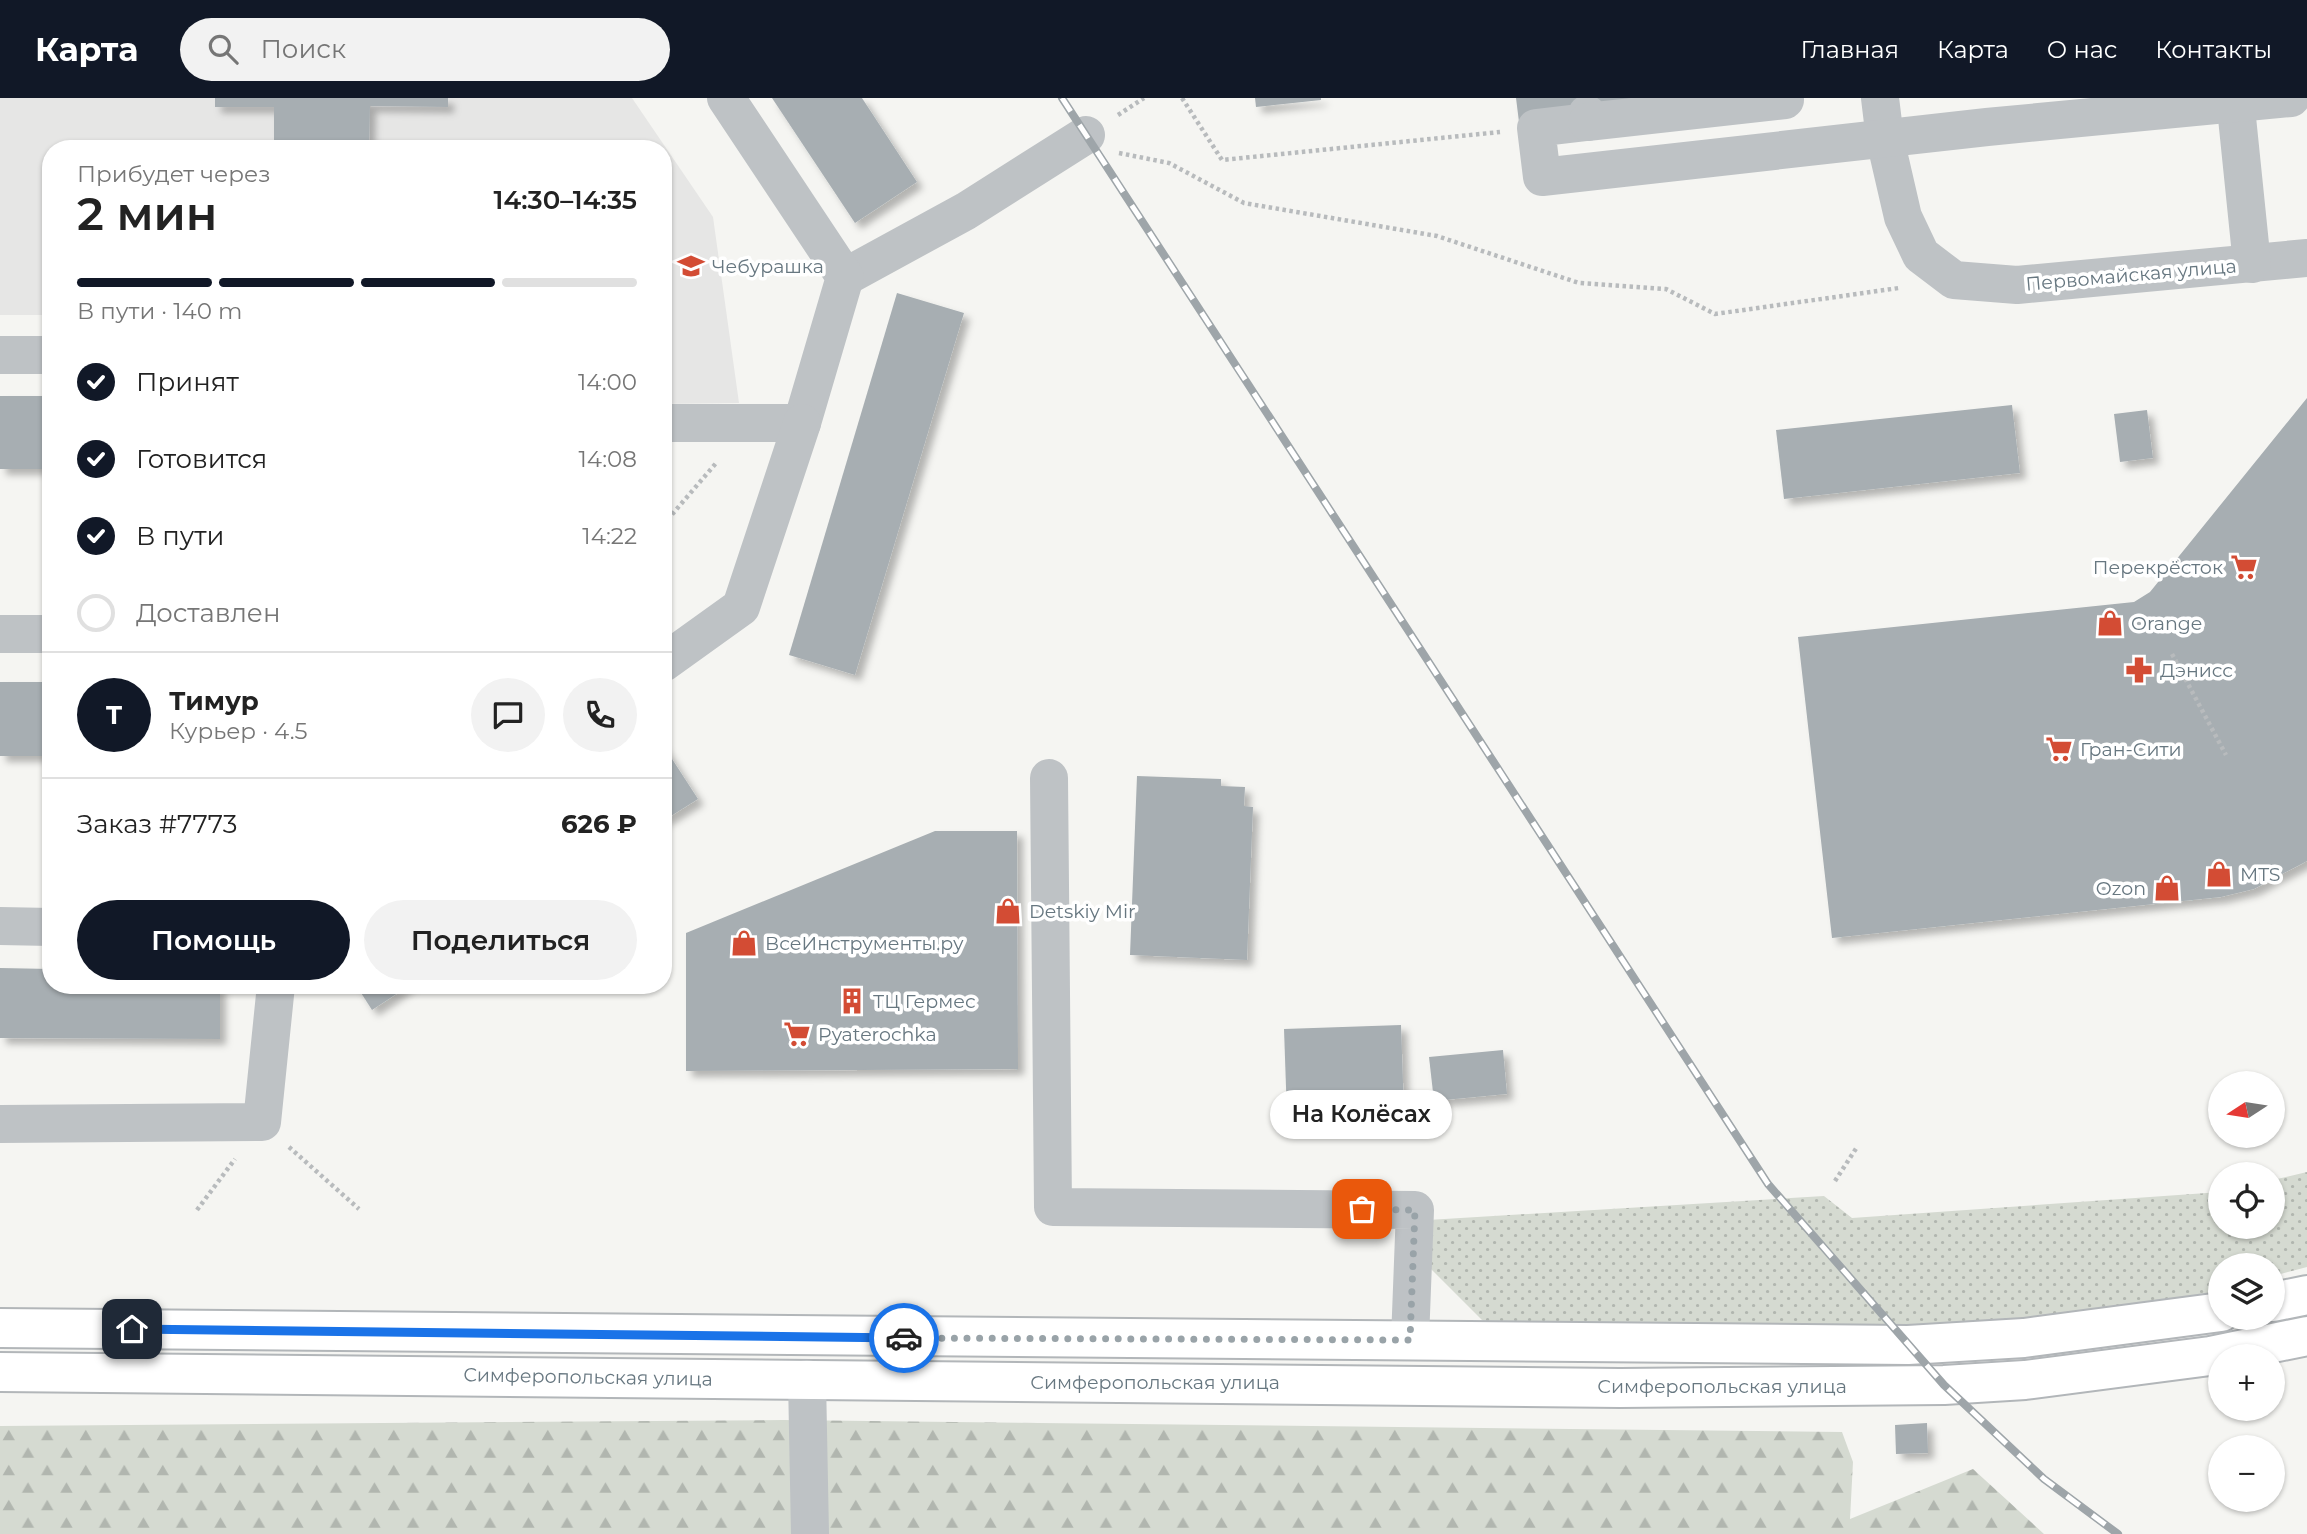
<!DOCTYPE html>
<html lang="ru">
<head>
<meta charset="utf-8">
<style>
  body { margin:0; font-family:Montserrat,sans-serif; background:#f2f2f2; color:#222; height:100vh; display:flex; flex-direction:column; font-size:26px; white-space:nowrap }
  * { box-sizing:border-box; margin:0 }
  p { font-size:23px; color:#767676 }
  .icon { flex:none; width:38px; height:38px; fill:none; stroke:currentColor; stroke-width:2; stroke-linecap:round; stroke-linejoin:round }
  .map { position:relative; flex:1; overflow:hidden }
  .sheet { position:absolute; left:42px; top:42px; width:630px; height:854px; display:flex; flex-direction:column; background:#fff; border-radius:28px; box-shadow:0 2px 5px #0004 }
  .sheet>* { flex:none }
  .needle { width:46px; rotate:258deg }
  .fabs { position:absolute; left:2208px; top:973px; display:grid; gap:14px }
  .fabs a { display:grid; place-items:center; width:77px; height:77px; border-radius:50%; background:#fff; box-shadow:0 2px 5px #0004; font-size:35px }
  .pin { position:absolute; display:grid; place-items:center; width:60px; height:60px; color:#fff; margin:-30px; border-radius:14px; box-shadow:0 4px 10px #0006 }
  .courier { position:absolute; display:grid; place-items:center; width:70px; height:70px; margin:-35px; border:5px solid #1a73e8; border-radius:50%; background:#fff; color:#222; box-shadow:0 2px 9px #0007 }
  .bubble { position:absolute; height:49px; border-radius:24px; background:#fff; box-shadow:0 2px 5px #0004; font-size:23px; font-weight:600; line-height:49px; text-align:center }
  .head em { font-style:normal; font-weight:600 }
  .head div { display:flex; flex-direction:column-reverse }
  .head { display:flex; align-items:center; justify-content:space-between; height:119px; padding:0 35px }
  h1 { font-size:46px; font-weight:600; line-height:52px }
  .bar { display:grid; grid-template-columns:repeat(4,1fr); gap:10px 7px; align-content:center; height:84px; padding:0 35px }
  .bar i { height:9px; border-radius:5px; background:#e0e0e0 }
  .bar .active { background:#111827 }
  .bar p { grid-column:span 4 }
  .line { display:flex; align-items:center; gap:18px; padding:0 35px; border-top:2px solid #e0e0e0 }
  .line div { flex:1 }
  .round { display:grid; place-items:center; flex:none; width:74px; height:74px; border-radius:37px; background:#f2f2f2 }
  ol { padding:0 35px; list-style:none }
  li { display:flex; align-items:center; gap:21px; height:77px }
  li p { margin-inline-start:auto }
  li .icon { padding:7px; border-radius:50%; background:#111827; color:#fff; stroke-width:4 }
  li:last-child { color:#767676 }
  li i { width:38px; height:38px; border:4px solid #e0e0e0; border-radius:50% }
  .button { display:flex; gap:14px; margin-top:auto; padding:14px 35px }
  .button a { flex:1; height:80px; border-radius:42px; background:#111827; color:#fff; font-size:28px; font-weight:600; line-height:80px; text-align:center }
  .button a+a { background:#f2f2f2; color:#222 }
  header { display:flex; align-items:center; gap:42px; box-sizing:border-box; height:98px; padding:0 35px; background:#111827; color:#fff }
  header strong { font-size:33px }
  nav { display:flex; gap:38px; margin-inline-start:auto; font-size:24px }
  .search { width:490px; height:63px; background:#f2f2f2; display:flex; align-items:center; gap:18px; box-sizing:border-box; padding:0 24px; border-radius:38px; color:#767676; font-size:26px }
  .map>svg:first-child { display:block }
  .built { fill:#e6e6e5 }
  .grass { fill:url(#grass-dots) }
  .forest { fill:url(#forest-firs) }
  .building { fill:#a7aeb2; filter:url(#shadow) }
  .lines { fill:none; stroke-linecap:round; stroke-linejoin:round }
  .major-casing { stroke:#b2b6b9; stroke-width:42 }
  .path { stroke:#b8bbbd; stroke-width:4.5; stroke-dasharray:3.5 3.5; stroke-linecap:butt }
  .minor { stroke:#bec2c5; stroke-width:38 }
  .major { stroke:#fff; stroke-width:38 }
  .rail-casing { stroke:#9ea5a9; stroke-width:8 }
  .rail { stroke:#fff; stroke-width:5; stroke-dasharray:16; stroke-linecap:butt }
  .done { stroke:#99a3a8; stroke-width:7; stroke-dasharray:0 12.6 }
  .route { stroke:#1a73e8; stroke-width:9 }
  .labels { text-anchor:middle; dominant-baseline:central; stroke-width:7; stroke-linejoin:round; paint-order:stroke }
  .poi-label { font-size:19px; fill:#677780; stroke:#fff; text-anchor:start }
  .street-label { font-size:19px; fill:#677780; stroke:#fff }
</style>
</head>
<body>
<header>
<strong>Карта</strong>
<div class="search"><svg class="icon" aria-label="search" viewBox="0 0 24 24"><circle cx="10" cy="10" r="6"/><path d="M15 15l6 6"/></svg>Поиск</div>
<nav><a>Главная</a><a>Карта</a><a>О нас</a><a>Контакты</a></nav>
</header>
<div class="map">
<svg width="2307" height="1436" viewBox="0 0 2307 1436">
  <defs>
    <pattern id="grass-dots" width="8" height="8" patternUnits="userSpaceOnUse" patternTransform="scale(1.75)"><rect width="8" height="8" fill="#d5dad1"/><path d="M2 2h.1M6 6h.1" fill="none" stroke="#b1b6af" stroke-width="1.8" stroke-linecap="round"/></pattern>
    <pattern id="forest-firs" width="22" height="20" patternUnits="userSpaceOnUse" patternTransform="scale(1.75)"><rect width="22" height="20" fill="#d5dad1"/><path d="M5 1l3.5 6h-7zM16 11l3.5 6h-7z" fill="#b1b6af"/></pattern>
    <filter id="shadow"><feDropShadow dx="6" dy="6" stdDeviation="3.5" flood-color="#0004"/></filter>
  </defs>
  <rect width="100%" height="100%" fill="#f5f5f2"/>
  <!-- built -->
  <path class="built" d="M 0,0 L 632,0 L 713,119 L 739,305 L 663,306 L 663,51 L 51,51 L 51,217 L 0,217 Z"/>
  <!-- grass -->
  <path class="grass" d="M 2307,1074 L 2307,1169 L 2273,1178 L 2273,1167 L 2221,1167 L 2221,1193 L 2181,1210 L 1874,1235 L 1539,1230 L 1483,1223 L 1424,1164 L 1428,1122 L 1824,1098 L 1852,1120 L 2221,1094 L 2221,1129 L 2273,1129 L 2273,1082 Z"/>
  <!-- forest -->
  <path class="forest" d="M 783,1322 L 1842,1334 L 1853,1364 L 1850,1421 L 1973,1371 L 2044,1436 L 0,1436 L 0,1328 Z"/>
  <!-- building -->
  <g class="building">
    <path d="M 215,0 L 448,0 L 448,9 L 370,8 L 369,51 L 274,51 L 274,9 L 215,9 Z"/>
    <path d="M 772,0 L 862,0 L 917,84 L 855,125 Z"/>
    <path d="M 1255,0 L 1321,0 L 1321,2 L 1256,9 Z"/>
    <path d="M 1516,0 L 1709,0 L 1519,24 Z"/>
    <path d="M 897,195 L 964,215 L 855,577 L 789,557 Z"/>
    <rect x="0" y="298" width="51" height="73"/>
    <path d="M 2307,300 L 2307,763 L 2254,791 L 2221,799 L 1832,840 L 1798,539 L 2134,504 L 2150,494 Z"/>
    <path d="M 2012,307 L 2020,375 L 1784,401 L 1776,332 Z"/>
    <path d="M 2147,312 L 2153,360 L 2120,364 L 2114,316 Z"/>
    <rect x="0" y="584" width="51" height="74"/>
    <path d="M 663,647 L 698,701 L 663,723 Z"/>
    <path d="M 1137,678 L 1221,681 L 1221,688 L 1245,689 L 1244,708 L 1253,709 L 1247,862 L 1130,857 Z"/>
    <path d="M 935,733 L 1017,733 L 1018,971 L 686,973 L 686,835 Z"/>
    <path d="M 0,870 L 51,871 L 51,887 L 220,887 L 220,941 L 0,940 Z"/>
    <path d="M 356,887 L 410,887 L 372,912 Z"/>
    <path d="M 1401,927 L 1404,1014 L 1287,1018 L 1284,931 Z"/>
    <path d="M 1503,952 L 1507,996 L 1434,1003 L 1429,959 Z"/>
    <path d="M 1927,1325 L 1928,1355 L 1896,1356 L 1895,1327 Z"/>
  </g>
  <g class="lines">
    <!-- major casing -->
    <g class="major-casing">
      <g id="major">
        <path d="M 2273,1204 L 2307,1197"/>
        <path d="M 0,1230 L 1908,1247 L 2024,1240 L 2221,1214"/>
        <path d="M 0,1274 L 1620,1290 L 1944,1287 L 2025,1282 L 2210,1258 L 2307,1238"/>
      </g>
    </g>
    <!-- path -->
    <g class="path">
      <path d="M 1182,0 L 1222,62 L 1500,34"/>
      <path d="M 1118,17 L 1144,0"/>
      <path d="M 1119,55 L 1169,65 L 1244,105 L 1437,138 L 1579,185 L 1666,191 L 1715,216 L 1899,190"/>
      <path d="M 663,427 L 717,364"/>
      <path d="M 2172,556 L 2226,657"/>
      <path d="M 289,1049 L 359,1111"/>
      <path d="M 1835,1083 L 1857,1049"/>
      <path d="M 197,1112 L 235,1061"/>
    </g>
    <!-- minor -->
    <g class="minor">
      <path d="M 1880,0 L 1885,41 L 1903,119 L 1921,157 L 1954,182 L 2017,187 L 2307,160"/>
      <path d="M 2235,0 L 2252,166"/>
      <path d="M 1587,16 L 1587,24 L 1536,30 L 1542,79 L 1987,29 L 2291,0"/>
      <path d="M 1587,24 L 1785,2"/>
      <path d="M 845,179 L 966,113 L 1086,37"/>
      <path d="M 0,257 L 51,257"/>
      <path d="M 663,325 L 802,325 L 845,179 L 726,0"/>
      <path d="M 0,536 L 51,536"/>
      <path d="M 663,565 L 741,509 L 802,325"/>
      <path d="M 1049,680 L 1053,1109 L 1415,1112 L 1410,1242"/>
      <path d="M 0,828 L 51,829"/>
      <path d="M 0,1026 L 262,1024 L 276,887"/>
      <path d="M 807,1281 L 810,1436"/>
    </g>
    <!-- major -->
    <use href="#major" class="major"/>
    <!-- rail casing -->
    <g class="rail-casing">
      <path id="rail" d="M 1062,0 L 1768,1086 L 1944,1287 L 2044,1381 L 2118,1436"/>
    </g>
    <!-- rail -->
    <use href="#rail" class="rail"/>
  </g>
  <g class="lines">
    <!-- done -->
    <path class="done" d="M 904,1240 L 1410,1242 L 1415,1112 L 1362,1111"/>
    <!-- route -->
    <path class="route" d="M 132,1231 L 904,1240"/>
  </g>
  <!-- icons -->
  <defs>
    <g id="school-bare" transform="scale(2.1)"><path d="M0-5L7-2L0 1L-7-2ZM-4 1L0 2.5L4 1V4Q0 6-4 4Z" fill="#d34c34" stroke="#fff" stroke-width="2.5" paint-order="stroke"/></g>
    <g id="supermarket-bare" transform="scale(2.1)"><path d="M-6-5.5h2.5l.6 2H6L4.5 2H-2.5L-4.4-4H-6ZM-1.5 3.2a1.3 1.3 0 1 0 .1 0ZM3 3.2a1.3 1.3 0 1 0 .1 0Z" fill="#d34c34" stroke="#fff" stroke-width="2.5" paint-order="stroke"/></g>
    <g id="shop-bare" transform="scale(2.1)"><path d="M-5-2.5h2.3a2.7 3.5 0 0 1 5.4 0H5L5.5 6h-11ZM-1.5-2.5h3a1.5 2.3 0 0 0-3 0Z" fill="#d34c34" stroke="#fff" stroke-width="2.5" paint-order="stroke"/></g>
    <g id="pharmacy-bare" transform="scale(2.1)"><path d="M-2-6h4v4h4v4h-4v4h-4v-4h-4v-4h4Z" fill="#d34c34" stroke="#fff" stroke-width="2.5" paint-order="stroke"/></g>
    <g id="building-bare" transform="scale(2.1)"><path d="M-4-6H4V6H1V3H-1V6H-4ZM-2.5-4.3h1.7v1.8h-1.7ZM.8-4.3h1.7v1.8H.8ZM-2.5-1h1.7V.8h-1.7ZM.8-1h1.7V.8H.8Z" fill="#d34c34" stroke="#fff" stroke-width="2.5" paint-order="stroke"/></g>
  </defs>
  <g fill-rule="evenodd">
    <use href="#school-bare" x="691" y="168"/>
    <use href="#supermarket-bare" x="2244" y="469"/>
    <use href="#shop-bare" x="2110" y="525"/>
    <use href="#pharmacy-bare" x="2139" y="572"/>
    <use href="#supermarket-bare" x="2059" y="651"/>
    <use href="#shop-bare" x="2219" y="776"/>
    <use href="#shop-bare" x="2167" y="790"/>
    <use href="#shop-bare" x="1008" y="813"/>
    <use href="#shop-bare" x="744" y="845"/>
    <use href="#building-bare" x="852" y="903"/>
    <use href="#supermarket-bare" x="797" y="936"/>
  </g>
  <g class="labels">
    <!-- poi labels -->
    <g class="poi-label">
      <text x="712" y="168">Чебурашка</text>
      <text x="2223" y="469" text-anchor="end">Перекрёсток</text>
      <text x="2131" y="525">Orange</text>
      <text x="2160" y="572">Дэнисс</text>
      <text x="2080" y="651">Гран-Сити</text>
      <text x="2240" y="776">MTS</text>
      <text x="2146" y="790" text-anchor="end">Ozon</text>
      <text x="1029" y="813">Detskiy Mir</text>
      <text x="765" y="845">ВсеИнструменты.ру</text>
      <text x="873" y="903">ТЦ Гермес</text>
      <text x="818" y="936">Pyaterochka</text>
    </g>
    <!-- street labels -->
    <g class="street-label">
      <text transform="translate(2131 177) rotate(-5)">Первомайская улица</text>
      <text transform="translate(588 1279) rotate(1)">Симферопольская улица</text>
      <text x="1155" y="1284">Симферопольская улица</text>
      <text x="1722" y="1288">Симферопольская улица</text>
    </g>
  </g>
</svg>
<div class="fabs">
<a><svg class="needle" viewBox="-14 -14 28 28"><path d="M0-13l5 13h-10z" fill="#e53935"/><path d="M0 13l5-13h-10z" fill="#767676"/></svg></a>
<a><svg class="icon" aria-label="locate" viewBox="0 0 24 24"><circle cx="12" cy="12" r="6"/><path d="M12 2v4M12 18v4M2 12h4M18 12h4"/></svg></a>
<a><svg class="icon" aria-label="layers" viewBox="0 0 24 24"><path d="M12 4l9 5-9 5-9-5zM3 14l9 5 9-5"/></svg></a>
<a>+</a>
<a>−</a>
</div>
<div class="pin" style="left:1362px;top:1111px;background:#ea580c"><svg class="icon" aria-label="bag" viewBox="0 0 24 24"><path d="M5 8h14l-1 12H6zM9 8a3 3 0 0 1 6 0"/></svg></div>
<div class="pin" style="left:132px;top:1231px;background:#1f2937"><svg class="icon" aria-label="home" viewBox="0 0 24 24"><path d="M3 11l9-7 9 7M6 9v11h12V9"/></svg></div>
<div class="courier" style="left:904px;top:1240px"><svg class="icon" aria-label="car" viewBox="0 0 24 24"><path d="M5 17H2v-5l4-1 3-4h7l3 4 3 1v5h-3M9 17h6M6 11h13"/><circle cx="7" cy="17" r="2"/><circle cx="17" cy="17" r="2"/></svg></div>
<div class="bubble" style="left:1270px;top:992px;width:182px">На Колёсах</div>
<section class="sheet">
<div class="head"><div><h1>2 мин</h1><p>Прибудет через</p></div><em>14:30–14:35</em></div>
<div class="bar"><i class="active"></i><i class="active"></i><i class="active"></i><i></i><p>В пути · 140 m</p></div>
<ol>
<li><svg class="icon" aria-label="check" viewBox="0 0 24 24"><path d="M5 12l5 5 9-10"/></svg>Принят<p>14:00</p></li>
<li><svg class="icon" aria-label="check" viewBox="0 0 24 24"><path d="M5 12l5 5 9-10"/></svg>Готовится<p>14:08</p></li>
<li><svg class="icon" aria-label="check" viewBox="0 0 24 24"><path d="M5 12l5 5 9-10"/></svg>В пути<p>14:22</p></li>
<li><i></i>Доставлен</li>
</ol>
<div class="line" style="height:126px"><b class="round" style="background:#111827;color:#fff">Т</b><div><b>Тимур</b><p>Курьер · 4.5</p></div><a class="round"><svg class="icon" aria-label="chat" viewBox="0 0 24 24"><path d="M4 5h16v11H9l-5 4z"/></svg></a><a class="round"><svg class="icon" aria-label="phone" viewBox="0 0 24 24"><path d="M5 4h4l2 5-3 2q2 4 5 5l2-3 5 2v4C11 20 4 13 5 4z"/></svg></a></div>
<div class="line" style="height:91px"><div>Заказ #7773</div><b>626 ₽</b></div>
<div class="button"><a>Помощь</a><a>Поделиться</a></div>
</section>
</div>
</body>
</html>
